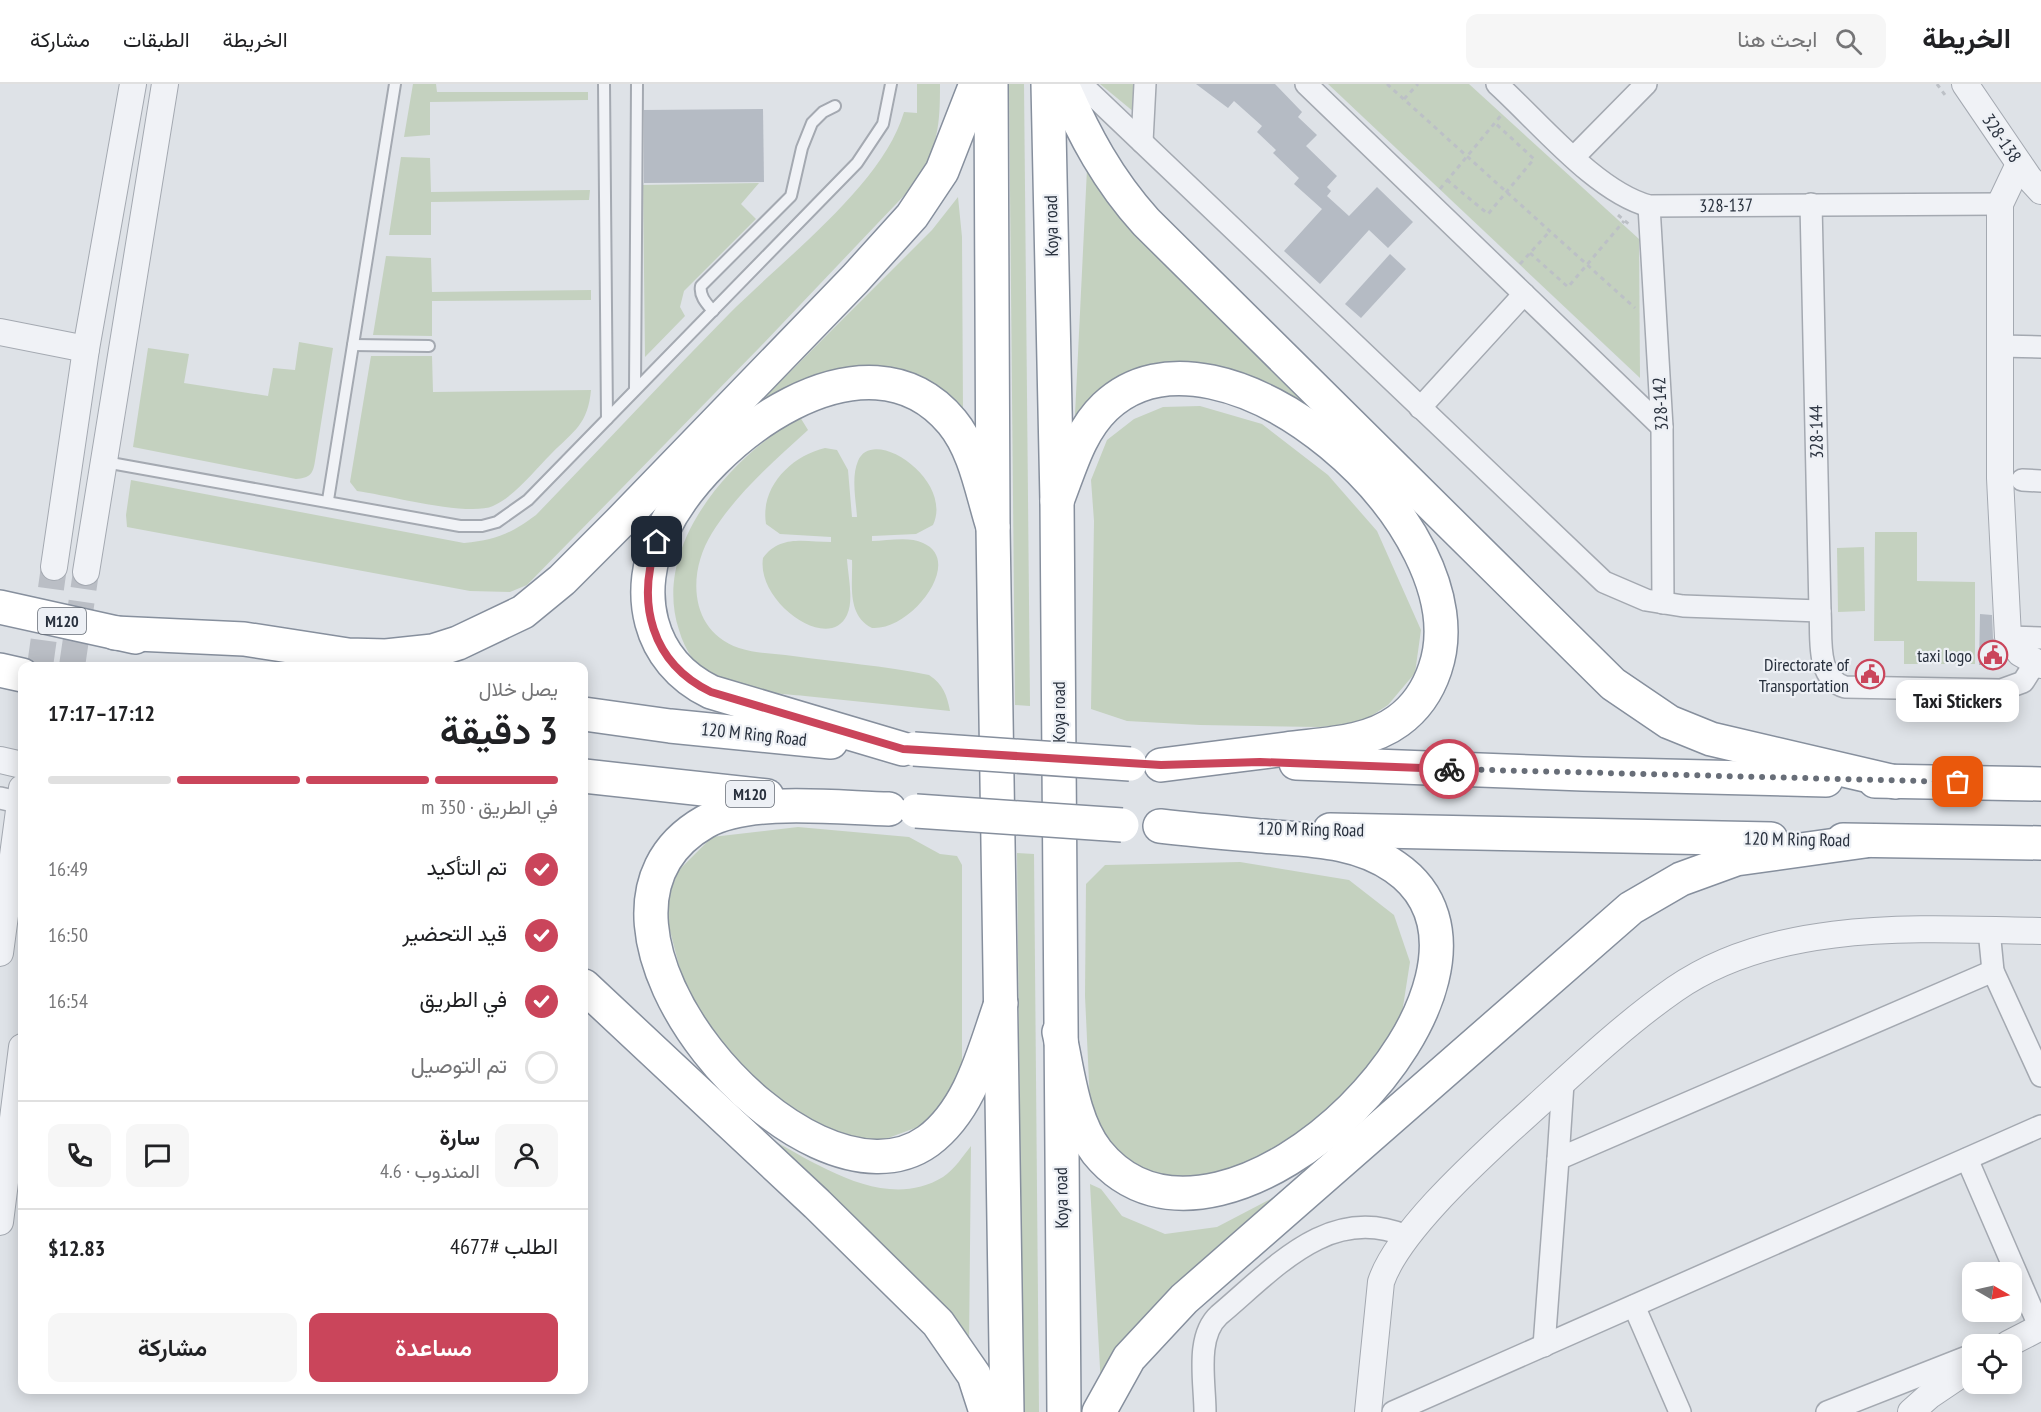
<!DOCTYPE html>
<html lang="ar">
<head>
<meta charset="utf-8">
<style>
  body { margin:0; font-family:"PT Sans Narrow",Vazirmatn,sans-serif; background:#f6f6f6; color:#202124; direction:rtl; height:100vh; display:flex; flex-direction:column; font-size:22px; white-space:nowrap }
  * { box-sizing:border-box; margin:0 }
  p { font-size:20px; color:#757577 }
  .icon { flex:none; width:33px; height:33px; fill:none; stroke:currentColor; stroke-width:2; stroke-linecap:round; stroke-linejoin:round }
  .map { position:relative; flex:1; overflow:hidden; direction:ltr }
  .drawer { position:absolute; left:18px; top:578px; width:570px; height:732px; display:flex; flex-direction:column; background:#fff; border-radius:12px; box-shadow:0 3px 15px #0003; direction:rtl }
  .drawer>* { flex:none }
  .needle { width:39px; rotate:99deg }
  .tools { position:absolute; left:1962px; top:1178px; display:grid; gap:12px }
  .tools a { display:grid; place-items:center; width:60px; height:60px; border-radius:12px; background:#fff; box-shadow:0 3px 15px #0003; font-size:30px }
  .pin { position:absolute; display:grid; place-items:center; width:51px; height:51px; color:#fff; margin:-26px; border-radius:12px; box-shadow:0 3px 9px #0006 }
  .courier { position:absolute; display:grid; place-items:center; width:60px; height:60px; margin:-30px; border:4px solid #ca455b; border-radius:50%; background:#fff; color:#222; box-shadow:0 2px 8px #0007 }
  .bubble { position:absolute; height:42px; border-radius:12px; background:#fff; box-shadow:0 3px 15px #0003; font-size:20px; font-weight:600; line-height:42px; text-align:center; direction:rtl }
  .head em { font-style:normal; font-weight:600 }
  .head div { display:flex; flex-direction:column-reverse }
  .head { display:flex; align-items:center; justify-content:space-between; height:102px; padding:0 30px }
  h1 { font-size:39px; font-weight:600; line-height:45px }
  .bar { display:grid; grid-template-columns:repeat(4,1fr); gap:9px 6px; align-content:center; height:72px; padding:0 30px }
  .bar i { height:8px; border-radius:4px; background:#e0e0e0 }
  .bar .active { background:#ca455b }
  .bar p { grid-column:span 4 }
  .line { display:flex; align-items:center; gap:15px; padding:0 30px; border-top:2px solid #e0e0e0 }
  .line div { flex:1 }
  .round { display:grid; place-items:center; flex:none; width:63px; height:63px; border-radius:12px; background:#f6f6f6 }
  ol { padding:0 30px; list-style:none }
  li { display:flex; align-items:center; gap:18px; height:66px }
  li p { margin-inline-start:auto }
  li .icon { padding:6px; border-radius:50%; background:#ca455b; color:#fff; stroke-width:4 }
  li:last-child { color:#757577 }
  li i { width:33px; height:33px; border:3px solid #e0e0e0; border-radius:50% }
  .action { display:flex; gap:12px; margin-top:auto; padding:12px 30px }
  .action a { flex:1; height:69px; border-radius:12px; background:#ca455b; color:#fff; font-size:24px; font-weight:600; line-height:69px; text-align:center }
  .action a+a { background:#f6f6f6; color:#202124 }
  header { display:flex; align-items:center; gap:36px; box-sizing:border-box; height:84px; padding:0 30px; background:#fff; border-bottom:2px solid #e0e0e0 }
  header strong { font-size:28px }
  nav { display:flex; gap:33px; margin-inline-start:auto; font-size:21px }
  .search { width:420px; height:54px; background:#f6f6f6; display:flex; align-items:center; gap:15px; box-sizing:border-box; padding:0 21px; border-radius:12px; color:#757577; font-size:22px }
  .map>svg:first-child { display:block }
  .green { fill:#c4d1bf }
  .building { fill:#b5bbc4 }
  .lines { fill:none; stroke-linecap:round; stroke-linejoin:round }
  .tertiary-tunnel { stroke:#babec5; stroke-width:26; stroke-dasharray:26 13; stroke-linecap:butt }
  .service-casing { stroke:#a4a9b1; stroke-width:14 }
  .minor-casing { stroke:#a4a9b1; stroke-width:24 }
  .tertiary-casing { stroke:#a4a9b1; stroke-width:28 }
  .trunk-casing { stroke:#868f9d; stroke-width:36 }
  .motorway-casing { stroke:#868f9d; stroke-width:36 }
  .path { stroke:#bcc0c6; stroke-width:3; stroke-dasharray:4.5 4.5; stroke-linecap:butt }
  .service { stroke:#f0f2f6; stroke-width:10 }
  .minor { stroke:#f0f2f6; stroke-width:21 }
  .tertiary { stroke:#f0f2f6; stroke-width:26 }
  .trunk { stroke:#fff; stroke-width:33 }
  .motorway { stroke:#fff; stroke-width:33 }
  .motorway-bridge-casing { stroke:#868f9d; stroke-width:36; stroke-linecap:butt }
  .motorway-bridge { stroke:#fff; stroke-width:33 }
  .done { stroke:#686e78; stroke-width:6; stroke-dasharray:0 10.8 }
  .route { stroke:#ca455b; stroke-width:8 }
  .labels { text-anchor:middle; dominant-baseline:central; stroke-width:4.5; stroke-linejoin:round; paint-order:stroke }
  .shield { fill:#edf0f5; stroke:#636a74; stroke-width:1.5 }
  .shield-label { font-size:16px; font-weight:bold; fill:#28303d }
  .street-label { font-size:18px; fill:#28303d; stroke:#edf0f5 }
  .poi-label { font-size:18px; fill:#28303d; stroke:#edf0f5; text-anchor:end }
</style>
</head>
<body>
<header>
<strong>الخريطة</strong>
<div class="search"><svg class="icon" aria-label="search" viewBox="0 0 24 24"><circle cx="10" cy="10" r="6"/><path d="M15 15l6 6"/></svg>ابحث هنا</div>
<nav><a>الخريطة</a><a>الطبقات</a><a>مشاركة</a></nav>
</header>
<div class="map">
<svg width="2041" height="1328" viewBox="0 0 2041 1328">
  <rect width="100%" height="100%" fill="#dee2e7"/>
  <!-- green -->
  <g class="green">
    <path d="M 413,0 L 436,0 L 437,8 L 588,8 L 588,16 L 430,18 L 430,51 L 404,53 Z"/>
    <path d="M 917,0 L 940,0 C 940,43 938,61 916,99 L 760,263 L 527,501 L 510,508 L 470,507 L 127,443 L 126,431 L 131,396 L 464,459 C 496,456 510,450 536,431 C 601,364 664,296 729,230 C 783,175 883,101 904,28 L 917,29 Z"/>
    <path d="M 1009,0 L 1024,0 L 1030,622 L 1015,621 Z"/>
    <path d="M 1100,0 L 1134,0 L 1134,28 Z"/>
    <path d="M 1328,0 L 1469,0 L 1639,155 L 1640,294 Z"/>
    <path d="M 401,73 L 430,74 L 431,108 L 590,106 L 589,116 L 431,118 L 431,151 L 389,151 Z"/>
    <path d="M 1087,85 L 1362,364 L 1245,295 L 1217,282 L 1183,283 L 1108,310 L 1075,331 Z"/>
    <path d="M 759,99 L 741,120 L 756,135 L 684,207 L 680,223 L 685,232 L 645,273 L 643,101 Z"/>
    <path d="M 958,113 L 962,153 L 963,328 L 851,286 L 816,291 L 779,314 L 758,320 L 932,146 Z"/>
    <path d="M 386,172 L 431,174 L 432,208 L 591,206 L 591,216 L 432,217 L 432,252 L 373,251 Z"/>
    <path d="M 299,258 L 333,264 L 315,377 C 313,390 310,394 296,395 L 133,363 L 148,264 L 189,270 L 184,299 L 268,312 L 273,284 L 295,286 Z"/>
    <path d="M 371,272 L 432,272 L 433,308 L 591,306 C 588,340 574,347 551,370 C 534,387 515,412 493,422 C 468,433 387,411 357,407 L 350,398 Z"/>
    <path d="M 1200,322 L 1262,340 L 1328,391 L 1377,447 L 1421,546 L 1415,589 L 1388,621 L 1359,640 L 1319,643 L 1200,641 L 1127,637 L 1091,625 L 1094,437 L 1091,396 L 1107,356 L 1134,335 L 1163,323 Z"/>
    <path d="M 800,333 L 808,346 C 774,377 737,409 712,449 C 687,489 689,547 739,564 C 757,570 775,569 793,572 C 838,578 884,582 929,591 C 943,600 947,611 950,627 C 902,622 853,617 805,612 C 783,610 734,607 716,596 C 697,584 685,567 679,546 C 651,461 732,372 800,333 Z"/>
    <path d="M 825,364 L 837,366 L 848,386 L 852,433 L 857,433 C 856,417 851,393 858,377 C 873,341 954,396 933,441 L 916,450 L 872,452 L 872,457 C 887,457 909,452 923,459 C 965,477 911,547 872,544 C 846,531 853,499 852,476 L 847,475 C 848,491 854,517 847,531 C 829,570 756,518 763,474 C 780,450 806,458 831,458 L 831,453 L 780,450 L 766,440 C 760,403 791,372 825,364 Z"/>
    <path d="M 1875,448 L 1917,448 L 1917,497 L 1975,498 L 1975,580 L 1904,580 L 1904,557 L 1874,557 Z"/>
    <path d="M 1864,463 L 1865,527 L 1838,528 L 1837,464 Z"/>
    <path d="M 798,743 L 909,753 L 940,770 L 957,772 L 962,781 L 962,996 L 942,1034 L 872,1060 L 833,1051 L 741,992 L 684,901 L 667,835 L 669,812 L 678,787 L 712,753 Z"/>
    <path d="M 1017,769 L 1034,770 L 1039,1328 L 1023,1328 Z"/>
    <path d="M 1240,778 L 1349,796 L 1394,831 L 1410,878 L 1402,929 L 1387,972 L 1312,1053 L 1213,1104 L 1128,1083 L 1091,1041 L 1085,912 L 1086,800 L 1105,781 Z"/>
    <path d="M 763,1051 C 815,1078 884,1129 943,1093 C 954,1086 963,1072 971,1062 L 969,1264 Z"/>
    <path d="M 1305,1097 L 1101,1303 L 1090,1100 L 1101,1105 L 1122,1132 L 1165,1150 L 1217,1143 Z"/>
  </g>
  <!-- building -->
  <g class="building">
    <path d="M 1196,0 L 1275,0 L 1302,28 L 1298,33 L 1317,51 L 1306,62 L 1337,92 L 1327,103 L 1331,107 L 1327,112 L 1349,132 L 1377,103 L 1413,138 L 1388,164 L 1369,146 L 1320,200 L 1284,167 L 1322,125 L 1294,100 L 1299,94 L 1273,69 L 1276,66 L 1257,48 L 1262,42 L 1234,17 L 1228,24 Z"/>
    <path d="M 763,25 L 764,98 L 644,99 L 644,26 Z"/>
    <path d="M 1390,170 L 1406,185 L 1361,234 L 1345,220 Z"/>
    <path d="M 1980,530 L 1992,531 L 1993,554 L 2000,568 L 2000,581 L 1979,581 Z"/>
  </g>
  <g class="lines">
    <!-- tertiary-tunnel -->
    <g class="tertiary-tunnel">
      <path d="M 40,582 L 54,483"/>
      <path d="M 72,582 L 86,488"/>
    </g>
    <!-- service casing -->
    <g class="service-casing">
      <g id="service">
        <path d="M 604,0 L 607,335"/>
        <path d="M 713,227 C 707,220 699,212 701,202 L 791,112 L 802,64 L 812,39 L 823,28 L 835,22"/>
        <path d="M 353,261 L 429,262"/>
        <path d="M 635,305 L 637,0"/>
        <path d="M 105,378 L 460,442 L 482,442 L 497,438 L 528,416 L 857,79 L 883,40 L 891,0"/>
        <path d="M 328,416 L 395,0"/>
      </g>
    </g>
    <!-- minor casing -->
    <g class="minor-casing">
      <g id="minor">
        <path d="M 1081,0 L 1604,498 L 1646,516 L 1683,522 L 1820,527"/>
        <path d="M 1306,0 L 1662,343"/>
        <path d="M 1497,0 C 1539,38 1596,108 1649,122 L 2000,120"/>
        <path d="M 1142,58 L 1145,0"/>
        <path d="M 1574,73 L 1646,0"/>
        <path d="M 1811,120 L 1820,527 C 1822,553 1815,594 1845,603 L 2001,606 L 2023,598 L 2035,579"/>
        <path d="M 1649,122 L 1662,343 L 1663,519"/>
        <path d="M 1999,262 L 2041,263"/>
        <path d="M 1420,324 L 1524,210"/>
        <path d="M 2022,396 L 2041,397"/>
        <path d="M 2008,553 L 2041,554"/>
        <path d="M 0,714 L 22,719"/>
        <path d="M 1989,846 L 1993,887 L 2041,992"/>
        <path d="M 1563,999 L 1558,1075 L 1993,887"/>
        <path d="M 1967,1075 L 2040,1244"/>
        <path d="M 1634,1222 L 1680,1328"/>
        <path d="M 1544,1262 L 1558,1075"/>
        <path d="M 1205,1328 C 1205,1298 1195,1253 1219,1231 C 1273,1186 1329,1119 1406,1152"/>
        <path d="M 1393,1328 L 2041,1042"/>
        <path d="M 1827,1328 L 1972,1271"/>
      </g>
    </g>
    <!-- tertiary casing -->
    <g class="tertiary-casing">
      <g id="tertiary">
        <path d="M 1965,0 L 2029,94 L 2041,107"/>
        <path d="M 2019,80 L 2000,120 L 2000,394 L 2008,553 L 2020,569 L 2041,581"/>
        <path d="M 0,248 L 86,265"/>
        <path d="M 54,483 L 86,265 L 133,0"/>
        <path d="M 86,488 L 165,0"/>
        <path d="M 0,676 L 22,681"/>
        <path d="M 0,869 L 22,704"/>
        <path d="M 0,1138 L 22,963"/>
        <path d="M 2008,1260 L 2041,1243"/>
        <path d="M 1368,1328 L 1381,1198 C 1397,1150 1470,1083 1509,1047 C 1563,999 1615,947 1675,905 C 1778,834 1921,845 2041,847"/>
        <path d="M 1911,1328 L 1929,1312 L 1972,1283"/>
      </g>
    </g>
    <!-- trunk casing -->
    <g class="trunk-casing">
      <g id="trunk">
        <path d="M 991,0 L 993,443 L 1007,1328"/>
        <path d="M 1048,0 L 1057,417 L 1064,1328"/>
      </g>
    </g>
    <!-- motorway casing -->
    <g class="motorway-casing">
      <g id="motorway">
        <path d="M 1062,0 C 1084,51 1108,96 1146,138 L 1613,600 L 1669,638 L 1711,655 L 1895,698"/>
        <path d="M 1057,417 C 1070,384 1079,348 1105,323 C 1219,214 1484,443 1435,585 C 1428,606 1416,624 1398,637 C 1367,660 1322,660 1286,665 C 1244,670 1203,676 1161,681"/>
        <path d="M 0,523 L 135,553"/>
        <path d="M 115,549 L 244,555 L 348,571 L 386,572 L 433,567 L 458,559 L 523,528 L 562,496 L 619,439 L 855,195 L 912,132 L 942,87 L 976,0"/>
        <path d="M 0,586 L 22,591"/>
        <path d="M 584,630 L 670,642 L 831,658"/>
        <path d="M 903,665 L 711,608 C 647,577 633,507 663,446 C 706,356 866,235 952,338 C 976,367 982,409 993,443"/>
        <path d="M 1296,679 L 1583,690 L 1826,696"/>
        <path d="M 584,692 L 767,712"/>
        <path d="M 1875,697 L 2041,700"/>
        <path d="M 889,725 C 838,724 749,713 705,738 C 536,834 806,1145 928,1057 C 971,1025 984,967 1001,919"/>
        <path d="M 1330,746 L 1771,755"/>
        <path d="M 1843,756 L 2041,759"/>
        <path d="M 584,902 L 817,1120 L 938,1239 L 974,1291 L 986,1328"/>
        <path d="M 1059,948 C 1068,987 1072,1036 1097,1068 C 1224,1225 1551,890 1395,783 C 1357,756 1308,756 1263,752 C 1229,749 1194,746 1160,742"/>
        <path d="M 1099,1328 L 1129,1274 L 1184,1215 L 1631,824 L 1681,795 L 1736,775 L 1865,757"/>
      </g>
    </g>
    <!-- path -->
    <g class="path">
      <path d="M 1387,0 L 1635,224"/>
      <path d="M 1937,0 L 1945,11"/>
      <path d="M 1404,15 L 1418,0"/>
      <path d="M 1447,96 L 1488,130 L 1534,75 L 1495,39"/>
      <path d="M 1440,105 L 1503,29"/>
      <path d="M 1618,131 L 1631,142"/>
      <path d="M 1530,169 L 1568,203 L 1624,137"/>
      <path d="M 1520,180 L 1550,147"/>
    </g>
    <!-- service -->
    <use href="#service" class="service"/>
    <!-- minor -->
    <use href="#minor" class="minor"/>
    <!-- tertiary -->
    <use href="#tertiary" class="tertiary"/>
    <!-- trunk -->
    <use href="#trunk" class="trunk"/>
    <!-- motorway -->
    <use href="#motorway" class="motorway"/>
    <!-- motorway-bridge casing -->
    <g class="motorway-bridge-casing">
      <g id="motorway-bridge">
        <path d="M 914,665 L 1130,680"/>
        <path d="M 916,727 L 1122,741"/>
      </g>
    </g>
    <!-- motorway-bridge -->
    <use href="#motorway-bridge" class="motorway-bridge"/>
  </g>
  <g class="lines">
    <!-- done -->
    <path class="done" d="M 1449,685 L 1958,698"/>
    <!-- route -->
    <path class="route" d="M 657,458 C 636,519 651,579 711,608 L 903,665 L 1161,681 L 1260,678 L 1449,685"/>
  </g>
  <!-- icons -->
  <defs>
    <g id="civic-ring" transform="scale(1.5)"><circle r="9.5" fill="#edf0f5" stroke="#ca455b" stroke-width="1.5"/><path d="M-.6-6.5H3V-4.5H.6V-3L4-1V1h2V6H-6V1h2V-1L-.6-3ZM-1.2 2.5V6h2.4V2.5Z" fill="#ca455b"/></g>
  </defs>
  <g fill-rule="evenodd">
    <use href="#civic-ring" x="1993" y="571"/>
    <use href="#civic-ring" x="1870" y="590"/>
  </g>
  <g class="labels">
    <!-- shield labels -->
    <g class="shield">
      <rect x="38" y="524" width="48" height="26" rx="4.5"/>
      <rect x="726" y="697" width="48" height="26" rx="4.5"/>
    </g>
    <g class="shield-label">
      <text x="62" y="537">M120</text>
      <text x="750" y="710">M120</text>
    </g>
    <!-- street labels -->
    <g class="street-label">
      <text transform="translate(2002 54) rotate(56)">328-138</text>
      <text transform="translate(1726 121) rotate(-1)">328-137</text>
      <text transform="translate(1051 142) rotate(-91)">Koya road</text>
      <text transform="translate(1660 320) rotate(-93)">328-142</text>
      <text transform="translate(1816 348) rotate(-91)">328-144</text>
      <text transform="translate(1058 628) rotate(-90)">Koya road</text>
      <text transform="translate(754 650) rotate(6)">120 M Ring Road</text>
      <text transform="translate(1311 745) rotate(1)">120 M Ring Road</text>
      <text transform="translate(1797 755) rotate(1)">120 M Ring Road</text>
      <text transform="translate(1061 1114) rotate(-91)">Koya road</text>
    </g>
    <!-- poi labels -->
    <g class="poi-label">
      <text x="1972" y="571">taxi logo</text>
      <text x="1849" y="580">Directorate of<tspan x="1849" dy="21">Transportation</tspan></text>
    </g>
  </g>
</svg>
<div class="tools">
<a><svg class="needle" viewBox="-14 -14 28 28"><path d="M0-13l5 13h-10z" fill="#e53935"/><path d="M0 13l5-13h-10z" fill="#757577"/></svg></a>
<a><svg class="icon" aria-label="locate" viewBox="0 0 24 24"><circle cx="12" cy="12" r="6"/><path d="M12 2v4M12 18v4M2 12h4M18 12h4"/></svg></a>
</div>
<div class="pin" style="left:1958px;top:698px;background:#ea580c"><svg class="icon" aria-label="bag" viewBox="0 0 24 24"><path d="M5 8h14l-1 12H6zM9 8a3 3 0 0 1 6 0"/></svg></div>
<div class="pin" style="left:657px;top:458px;background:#1f2937"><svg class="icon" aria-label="home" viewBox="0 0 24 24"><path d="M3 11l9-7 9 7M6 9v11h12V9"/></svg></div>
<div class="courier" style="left:1449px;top:685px"><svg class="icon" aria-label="bike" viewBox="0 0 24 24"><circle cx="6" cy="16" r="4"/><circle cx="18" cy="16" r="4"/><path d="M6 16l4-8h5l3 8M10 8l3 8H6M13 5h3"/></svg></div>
<div class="bubble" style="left:1896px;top:596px;width:123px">Taxi Stickers</div>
<section class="drawer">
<div class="head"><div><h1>3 دقيقة</h1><p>يصل خلال</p></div><em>17:12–17:17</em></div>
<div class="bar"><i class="active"></i><i class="active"></i><i class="active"></i><i></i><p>في الطريق · 350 m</p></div>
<ol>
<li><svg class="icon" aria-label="check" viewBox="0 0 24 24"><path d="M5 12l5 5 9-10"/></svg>تم التأكيد<p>16:49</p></li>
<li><svg class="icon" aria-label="check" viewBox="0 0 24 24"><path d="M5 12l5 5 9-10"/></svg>قيد التحضير<p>16:50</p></li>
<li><svg class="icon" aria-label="check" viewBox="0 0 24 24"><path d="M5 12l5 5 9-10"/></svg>في الطريق<p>16:54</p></li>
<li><i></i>تم التوصيل</li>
</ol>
<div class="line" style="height:108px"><a class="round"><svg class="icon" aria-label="person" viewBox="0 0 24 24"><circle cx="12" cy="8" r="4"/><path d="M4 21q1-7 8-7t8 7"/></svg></a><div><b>سارة</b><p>المندوب · 4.6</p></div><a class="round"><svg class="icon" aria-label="chat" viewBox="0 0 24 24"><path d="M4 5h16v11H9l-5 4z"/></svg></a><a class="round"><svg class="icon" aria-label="phone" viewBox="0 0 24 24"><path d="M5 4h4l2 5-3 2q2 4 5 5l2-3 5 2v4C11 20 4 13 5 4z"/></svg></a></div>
<div class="line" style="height:78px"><div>الطلب #4677</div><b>$12.83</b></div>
<div class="action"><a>مساعدة</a><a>مشاركة</a></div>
</section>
</div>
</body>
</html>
